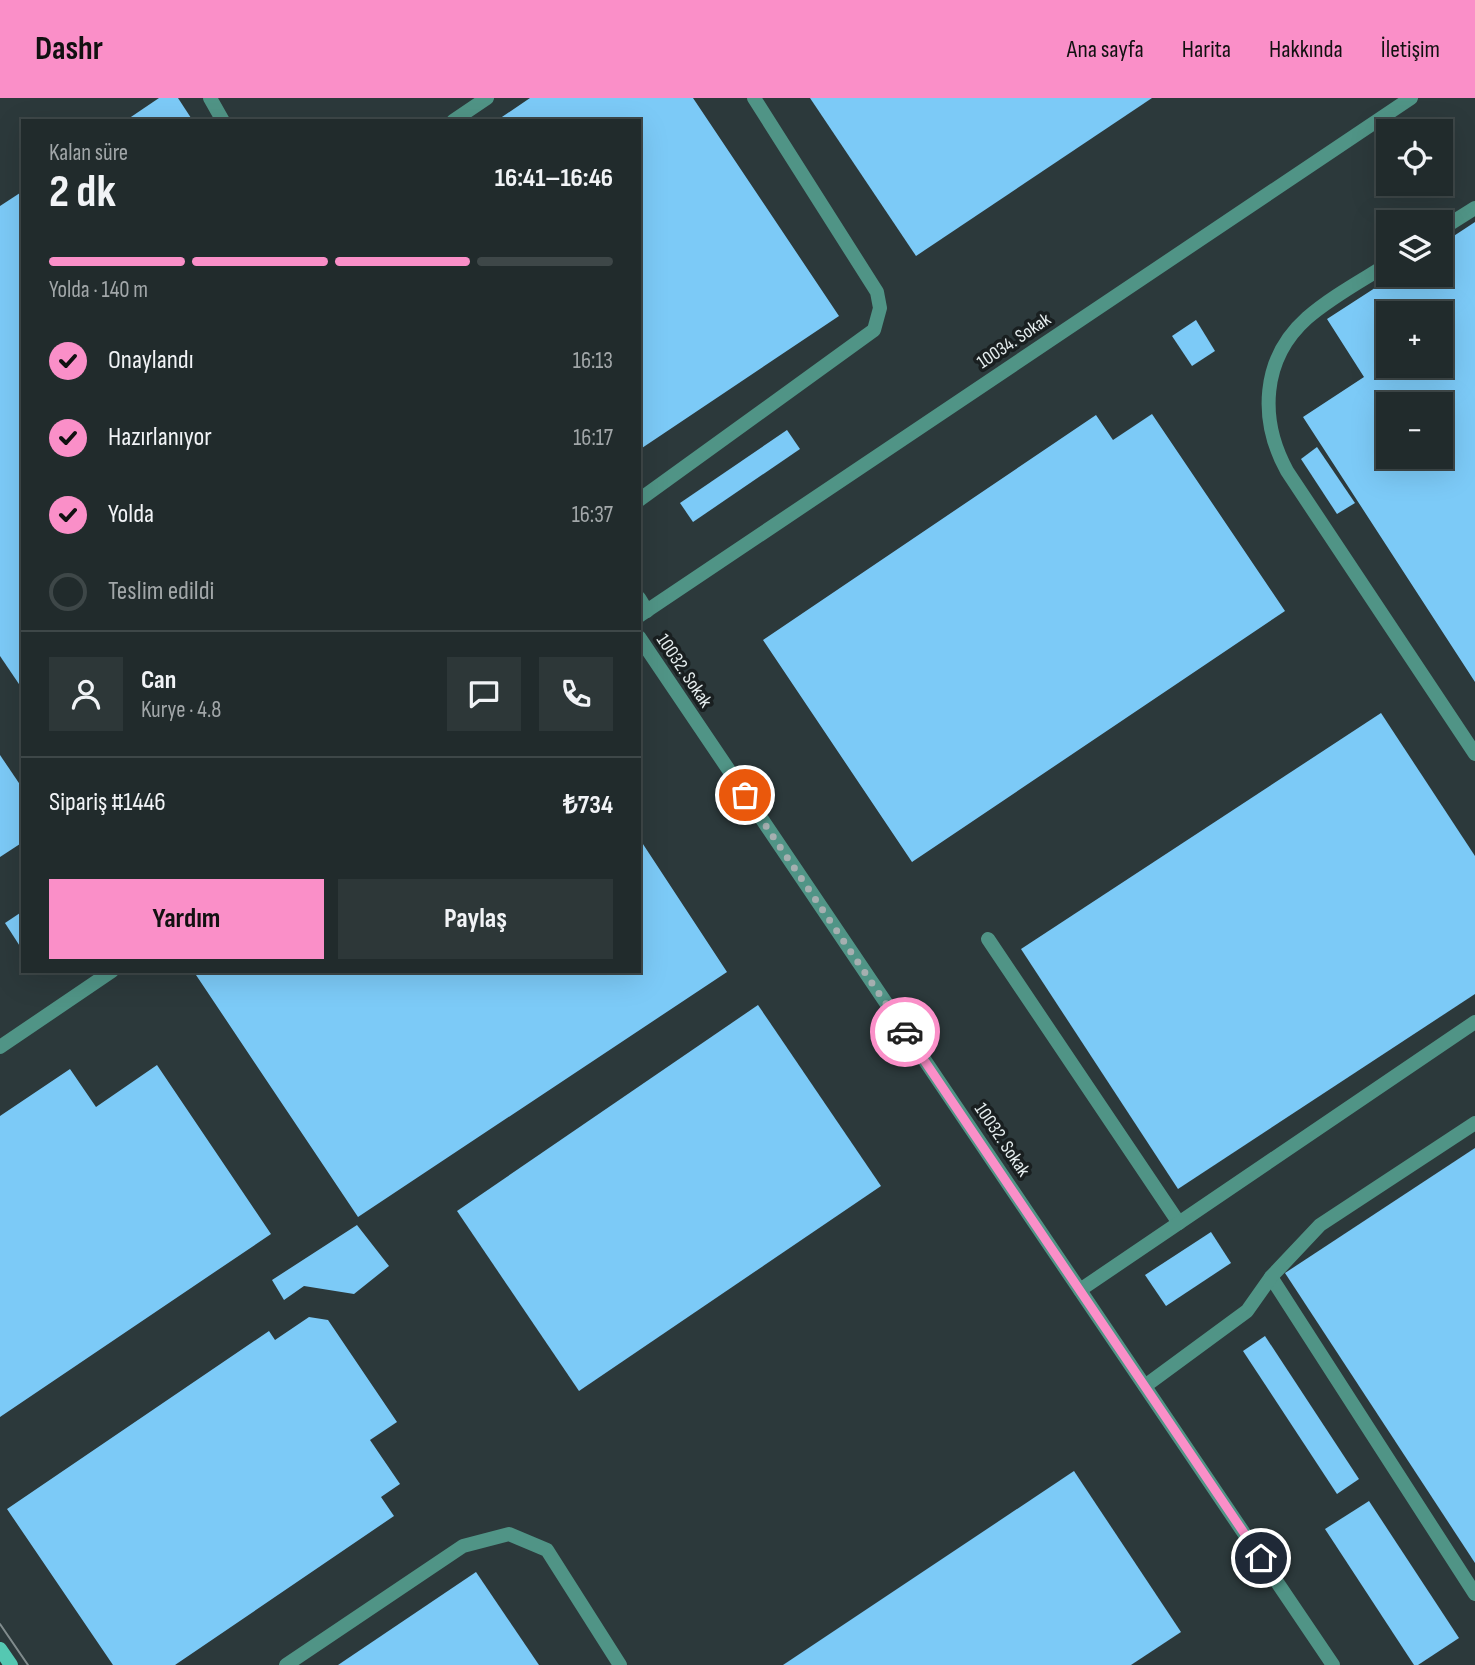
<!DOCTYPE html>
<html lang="tr">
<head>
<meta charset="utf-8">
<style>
  body { margin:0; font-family:"Sofia Sans Condensed",sans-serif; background:#2d3738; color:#f1f3f6; height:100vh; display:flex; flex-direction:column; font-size:26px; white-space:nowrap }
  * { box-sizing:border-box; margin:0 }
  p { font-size:23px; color:#a2a7a9 }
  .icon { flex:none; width:38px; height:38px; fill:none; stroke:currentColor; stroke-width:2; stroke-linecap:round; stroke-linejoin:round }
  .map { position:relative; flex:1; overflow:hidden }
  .side { position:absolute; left:21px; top:21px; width:620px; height:854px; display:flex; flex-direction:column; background:#212b2c; border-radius:0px; box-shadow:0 7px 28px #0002,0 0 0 2px #3e4748 }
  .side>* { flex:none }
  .buttons { position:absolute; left:1376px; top:21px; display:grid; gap:14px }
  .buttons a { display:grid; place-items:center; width:77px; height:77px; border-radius:0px; background:#212b2c; box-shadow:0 7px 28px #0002,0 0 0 2px #3e4748; font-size:35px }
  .pin { position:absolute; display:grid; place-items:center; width:60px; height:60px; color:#fff; margin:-30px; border:4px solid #fff; border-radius:50%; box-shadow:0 2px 7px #0007 }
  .courier { position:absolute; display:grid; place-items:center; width:70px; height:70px; margin:-35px; border:5px solid #fa8fc8; border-radius:50%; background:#fff; color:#222; box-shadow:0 2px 9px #0007 }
  .headline em { font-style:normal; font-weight:700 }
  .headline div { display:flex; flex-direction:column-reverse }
  .headline { display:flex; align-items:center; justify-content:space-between; height:119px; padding:0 28px }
  h1 { font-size:46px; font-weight:700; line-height:52px }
  .bar { display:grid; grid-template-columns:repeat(4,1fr); gap:10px 7px; align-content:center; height:84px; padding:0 28px }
  .bar i { height:9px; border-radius:5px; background:#3e4748 }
  .bar .current { background:#fa8fc8 }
  .bar p { grid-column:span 4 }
  .line { display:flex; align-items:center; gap:18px; padding:0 28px; border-top:2px solid #3e4748 }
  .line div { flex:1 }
  .round { display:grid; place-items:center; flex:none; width:74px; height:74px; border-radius:0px; background:#2d3738 }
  ol { padding:0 28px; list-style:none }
  li { display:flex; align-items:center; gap:21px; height:77px }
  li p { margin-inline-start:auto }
  li .icon { padding:7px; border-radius:50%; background:#fa8fc8; color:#111; stroke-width:4 }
  li:last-child { color:#a2a7a9 }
  li i { width:38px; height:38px; border:4px solid #3e4748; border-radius:50% }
  .button { display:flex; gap:14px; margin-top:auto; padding:14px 28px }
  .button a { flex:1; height:80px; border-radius:0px; background:#fa8fc8; color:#111; font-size:28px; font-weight:700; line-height:80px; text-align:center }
  .button a+a { background:#2d3738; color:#f1f3f6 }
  header { display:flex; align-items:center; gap:42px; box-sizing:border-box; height:98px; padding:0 35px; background:#fa8fc8; color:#111 }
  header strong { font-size:33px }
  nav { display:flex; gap:38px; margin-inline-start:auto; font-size:24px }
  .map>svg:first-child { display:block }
  .building { fill:#7ccaf7; fill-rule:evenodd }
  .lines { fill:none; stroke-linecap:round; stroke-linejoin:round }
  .lane { stroke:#509486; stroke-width:14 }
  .street { stroke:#509486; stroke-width:14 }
  .secondary { stroke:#55c8b2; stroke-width:14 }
  .tram { stroke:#818c8d; stroke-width:2 }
  .done { stroke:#a5afb0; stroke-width:7; stroke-dasharray:0 12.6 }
  .route { stroke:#fa8fc8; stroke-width:9 }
  .labels { text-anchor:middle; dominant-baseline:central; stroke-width:7; stroke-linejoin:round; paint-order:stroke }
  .street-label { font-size:19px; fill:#e6eeef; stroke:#191f20 }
</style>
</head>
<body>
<header>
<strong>Dashr</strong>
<nav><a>Ana sayfa</a><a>Harita</a><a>Hakkında</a><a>İletişim</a></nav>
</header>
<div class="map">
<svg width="1475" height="1567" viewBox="0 0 1475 1567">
  <rect width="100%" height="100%" fill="#2c393b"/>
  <!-- building -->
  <g class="building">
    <path d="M 159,0 L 178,0 L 193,23 L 125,23 Z"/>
    <path d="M 530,0 L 693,0 L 839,218 L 639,352 L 639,23 L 496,23 Z"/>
    <path d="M 810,0 L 1152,0 L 916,158 Z"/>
    <path d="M 23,93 L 23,592 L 0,558 L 0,108 Z"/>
    <path d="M 1475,124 L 1475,584 L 1303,319 L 1364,279 L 1327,221 L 1395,177 L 1440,177 L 1440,147 ZM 1388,215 L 1440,215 L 1440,268 L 1388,268 ZM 1388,306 L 1440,306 L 1440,359 L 1388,359 Z"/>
    <path d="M 1196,222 L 1215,253 L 1192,268 L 1172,238 Z"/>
    <path d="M 1152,316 L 1285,513 L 912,764 L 763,542 L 1096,317 L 1113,342 Z"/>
    <path d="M 787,332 L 800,351 L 693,424 L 680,405 Z"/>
    <path d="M 1317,349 L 1355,405 L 1337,416 L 1301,361 Z"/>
    <path d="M 1381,615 L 1475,758 L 1475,896 L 1178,1091 L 1021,851 Z"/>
    <path d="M 0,657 L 23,691 L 23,744 L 0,759 Z"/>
    <path d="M 639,740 L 727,874 L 358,1119 L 196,877 L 201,873 L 639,873 Z"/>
    <path d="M 23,813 L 23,853 L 5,825 Z"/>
    <path d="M 758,907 L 881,1088 L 579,1293 L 457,1113 Z"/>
    <path d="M 157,967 L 271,1136 L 0,1319 L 0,1018 L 70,971 L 96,1009 Z"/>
    <path d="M 1475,1050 L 1475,1465 L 1285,1175 Z"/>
    <path d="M 357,1127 L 389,1168 L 354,1196 L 304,1188 L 284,1202 L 272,1182 Z"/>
    <path d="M 1211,1134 L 1231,1165 L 1166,1208 L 1145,1177 Z"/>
    <path d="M 309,1219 L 328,1222 L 397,1324 L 370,1342 L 400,1386 L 381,1399 L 394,1418 L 175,1567 L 113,1567 L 7,1411 L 269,1233 L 275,1242 Z"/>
    <path d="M 1265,1238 L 1359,1381 L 1337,1396 L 1243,1253 Z"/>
    <path d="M 1074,1373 L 1181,1534 L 1131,1567 L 783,1567 Z"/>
    <path d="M 1369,1403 L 1459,1540 L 1418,1567 L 1414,1567 L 1325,1431 Z"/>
    <path d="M 476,1474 L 539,1567 L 338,1567 Z"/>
  </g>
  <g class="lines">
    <!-- lane -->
    <g class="lane">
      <path d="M 210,0 L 223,23"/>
      <path d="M 453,23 L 487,0"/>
      <path d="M 1440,132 L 1475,110"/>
      <path d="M 1388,166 C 1361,183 1331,199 1307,220 C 1261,261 1259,322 1287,373 L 1475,656"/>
      <path d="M 639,402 L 874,232 L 880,210 L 877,194 L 754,0"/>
      <path d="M 639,500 L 647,513"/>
      <path d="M 988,841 L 1179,1125"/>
      <path d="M 1271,1179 L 1475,1496"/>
      <path d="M 1080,1192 L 1475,924"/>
      <path d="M 1145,1288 L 1247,1213 L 1271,1179 L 1320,1127 L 1475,1025"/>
      <path d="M 286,1567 L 463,1448 L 509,1436 L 547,1452 L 620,1567"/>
    </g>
    <!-- street -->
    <g class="street">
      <path d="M 639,518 L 1411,0"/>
      <path d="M 639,539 L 1333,1567"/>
      <path d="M 0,949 L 112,873"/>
    </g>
    <!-- secondary -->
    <path class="secondary" d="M 0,1551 L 11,1567"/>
    <!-- tram -->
    <path class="tram" d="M 0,1526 L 28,1567"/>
  </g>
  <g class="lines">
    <!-- done -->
    <path class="done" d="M 745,697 L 905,934"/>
    <!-- route -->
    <path class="route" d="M 905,934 L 1261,1460"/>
  </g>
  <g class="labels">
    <!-- street labels -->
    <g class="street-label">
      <text transform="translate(1014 243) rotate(-34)">10034. Sokak</text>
      <text transform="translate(684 573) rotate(56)">10032. Sokak</text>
      <text transform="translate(1002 1042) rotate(56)">10032. Sokak</text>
    </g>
  </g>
</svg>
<div class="buttons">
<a><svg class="icon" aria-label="locate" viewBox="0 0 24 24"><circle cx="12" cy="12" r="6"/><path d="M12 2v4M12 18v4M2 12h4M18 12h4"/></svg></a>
<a><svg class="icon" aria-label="layers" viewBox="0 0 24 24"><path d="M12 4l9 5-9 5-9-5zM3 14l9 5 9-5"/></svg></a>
<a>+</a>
<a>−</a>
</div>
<div class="pin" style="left:745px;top:697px;background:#ea580c"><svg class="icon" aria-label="bag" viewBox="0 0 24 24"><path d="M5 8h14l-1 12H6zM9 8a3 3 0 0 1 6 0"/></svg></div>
<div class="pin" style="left:1261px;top:1460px;background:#1f2937"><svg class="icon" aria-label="home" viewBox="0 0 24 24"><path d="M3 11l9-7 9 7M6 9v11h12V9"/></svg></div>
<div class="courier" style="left:905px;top:934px"><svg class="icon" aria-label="car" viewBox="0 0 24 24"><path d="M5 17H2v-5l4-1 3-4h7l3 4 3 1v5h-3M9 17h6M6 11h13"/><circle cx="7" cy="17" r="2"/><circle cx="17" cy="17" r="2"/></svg></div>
<section class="side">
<div class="headline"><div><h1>2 dk</h1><p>Kalan süre</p></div><em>16:41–16:46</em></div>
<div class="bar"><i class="current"></i><i class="current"></i><i class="current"></i><i></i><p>Yolda · 140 m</p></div>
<ol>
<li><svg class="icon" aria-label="check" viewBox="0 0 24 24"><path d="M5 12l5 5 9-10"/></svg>Onaylandı<p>16:13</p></li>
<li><svg class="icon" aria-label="check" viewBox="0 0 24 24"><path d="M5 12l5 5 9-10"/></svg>Hazırlanıyor<p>16:17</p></li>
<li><svg class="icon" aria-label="check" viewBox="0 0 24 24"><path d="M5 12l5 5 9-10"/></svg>Yolda<p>16:37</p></li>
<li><i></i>Teslim edildi</li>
</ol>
<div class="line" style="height:126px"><a class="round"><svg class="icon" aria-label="person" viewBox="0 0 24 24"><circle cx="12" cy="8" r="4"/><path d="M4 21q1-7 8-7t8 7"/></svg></a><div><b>Can</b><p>Kurye · 4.8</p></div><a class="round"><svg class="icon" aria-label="chat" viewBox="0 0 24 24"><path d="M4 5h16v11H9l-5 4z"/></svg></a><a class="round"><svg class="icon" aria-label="phone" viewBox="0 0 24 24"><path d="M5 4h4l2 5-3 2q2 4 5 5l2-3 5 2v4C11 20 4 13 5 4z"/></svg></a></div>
<div class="line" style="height:91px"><div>Sipariş #1446</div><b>₺734</b></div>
<div class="button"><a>Yardım</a><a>Paylaş</a></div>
</section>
</div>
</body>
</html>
